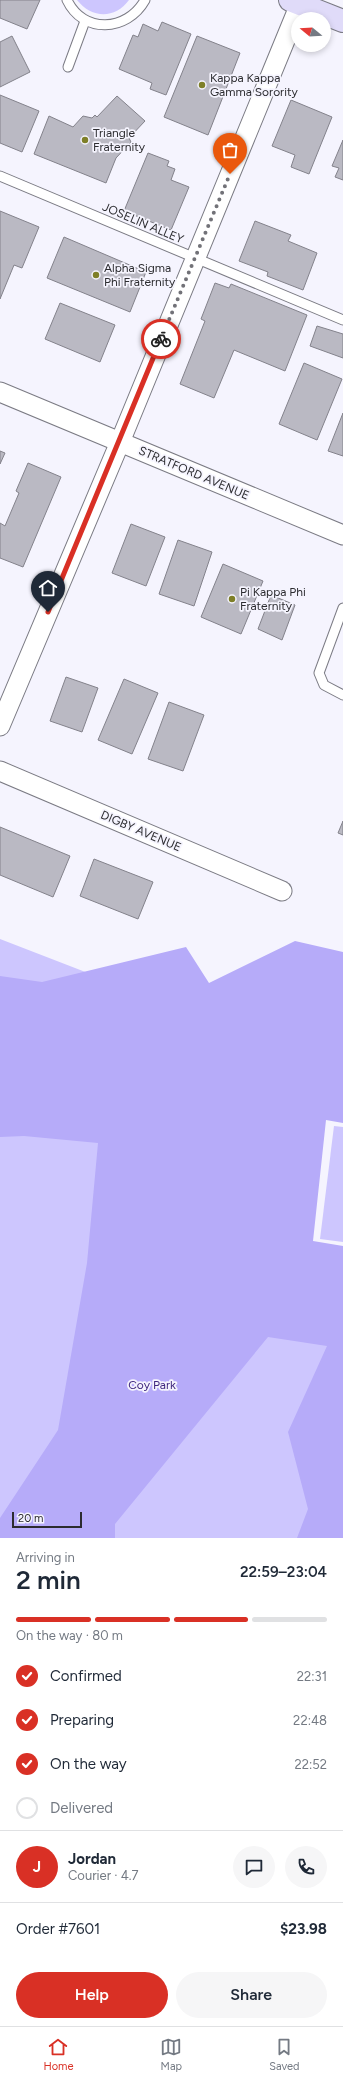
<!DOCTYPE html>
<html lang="en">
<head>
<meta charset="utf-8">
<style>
  body { margin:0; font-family:Figtree,sans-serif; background:#f6f6f7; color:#1f2937; height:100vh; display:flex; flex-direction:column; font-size:15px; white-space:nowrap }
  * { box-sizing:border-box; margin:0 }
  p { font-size:13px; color:#747a83 }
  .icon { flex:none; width:22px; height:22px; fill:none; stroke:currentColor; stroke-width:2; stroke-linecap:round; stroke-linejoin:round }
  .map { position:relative; height:1538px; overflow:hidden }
  .drawer { display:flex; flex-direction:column; background:#fff; flex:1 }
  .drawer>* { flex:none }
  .needle { width:26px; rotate:288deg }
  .controls { position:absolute; left:291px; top:12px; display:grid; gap:8px }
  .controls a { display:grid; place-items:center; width:40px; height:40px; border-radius:50%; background:#fff; box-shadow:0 2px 6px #0003; font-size:20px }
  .scale { position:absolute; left:12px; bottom:10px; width:70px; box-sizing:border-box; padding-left:4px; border:2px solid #2c2c30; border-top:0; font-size:11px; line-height:14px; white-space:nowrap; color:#2c2c30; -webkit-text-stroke:3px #f5f4fe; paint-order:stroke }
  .pin { position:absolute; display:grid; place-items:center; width:34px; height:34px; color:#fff; margin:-41px -17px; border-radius:50% 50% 50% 0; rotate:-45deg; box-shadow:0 0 4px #0007 }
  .pin .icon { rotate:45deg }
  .courier { position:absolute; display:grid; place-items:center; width:40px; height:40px; margin:-20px; border:3px solid #d93025; border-radius:50%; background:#fff; color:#222; box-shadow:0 1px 5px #0007 }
  .head em { font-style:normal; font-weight:600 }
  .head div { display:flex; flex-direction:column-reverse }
  .head { display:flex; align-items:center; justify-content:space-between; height:68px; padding:0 16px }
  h1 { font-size:26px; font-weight:600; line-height:30px }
  .bar { display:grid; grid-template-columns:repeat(4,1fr); gap:6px 4px; align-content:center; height:48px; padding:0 16px }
  .bar i { height:5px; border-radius:3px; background:#e0e1e3 }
  .bar .selected { background:#d93025 }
  .bar p { grid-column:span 4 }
  .line { display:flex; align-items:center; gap:10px; padding:0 16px; border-top:1px solid #e0e1e3 }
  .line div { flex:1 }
  .round { display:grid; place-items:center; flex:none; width:42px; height:42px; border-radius:21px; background:#f6f6f7 }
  ol { padding:0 16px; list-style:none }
  li { display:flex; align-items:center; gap:12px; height:44px }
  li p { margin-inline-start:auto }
  li .icon { padding:4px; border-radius:50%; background:#d93025; color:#fff; stroke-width:4 }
  li:last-child { color:#747a83 }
  li i { width:22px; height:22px; border:2px solid #e0e1e3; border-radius:50% }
  .cta { display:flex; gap:8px; margin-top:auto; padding:8px 16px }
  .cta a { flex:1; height:46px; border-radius:24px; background:#d93025; color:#fff; font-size:16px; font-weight:600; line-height:46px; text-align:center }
  .cta a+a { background:#f6f6f7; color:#1f2937 }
  .tab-bar { display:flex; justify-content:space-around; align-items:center; height:56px; border-top:1px solid #e0e1e3; background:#fff; font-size:11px; color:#747a83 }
  .tab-bar a { display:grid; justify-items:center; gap:2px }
  .tab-bar .selected { color:#d93025 }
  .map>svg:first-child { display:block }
  .green { fill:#cdc6fe }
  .forest { fill:#b6abf9 }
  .building { fill:#bab9c3; stroke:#83828b }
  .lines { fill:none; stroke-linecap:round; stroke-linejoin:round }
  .lane-casing { stroke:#7b7b84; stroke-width:11 }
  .street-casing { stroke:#7b7b84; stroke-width:21 }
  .secondary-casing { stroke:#7b7b84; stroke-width:24 }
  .lane { stroke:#fff; stroke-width:9 }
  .street { stroke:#fff; stroke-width:19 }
  .secondary { stroke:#e0dbf9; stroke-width:22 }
  .done { stroke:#727278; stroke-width:4; stroke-dasharray:0 7.2 }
  .route { stroke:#d93025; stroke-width:5 }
  .poi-dot { fill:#7e7f28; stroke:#f5f4fe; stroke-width:1.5 }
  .labels { text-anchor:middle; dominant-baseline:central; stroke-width:3.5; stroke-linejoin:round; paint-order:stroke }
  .poi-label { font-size:12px; fill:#2c2c30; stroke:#f5f4fe; text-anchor:start }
  .street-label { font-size:12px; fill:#2c2c30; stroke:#f5f4fe }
  .park-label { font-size:12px; fill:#40287f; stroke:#f5f4fe }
</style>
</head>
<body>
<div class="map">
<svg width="343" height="1538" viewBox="0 0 343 1538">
  <rect width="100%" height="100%" fill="#f5f4fe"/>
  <!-- green -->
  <g class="green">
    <path d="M 77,0 L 129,0 C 115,19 92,19 77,0 Z"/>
    <path d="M 0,939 L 220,1024 L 140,1214 L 343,1267 L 323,1538 L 0,1538 Z"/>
    <path d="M 334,1126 L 343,1127 L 343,1242 L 320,1239 Z"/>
  </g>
  <!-- forest -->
  <path class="forest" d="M 295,941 L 343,952 L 343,1123 L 326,1120 L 313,1241 L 343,1246 L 343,1538 L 297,1538 L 308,1509 L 288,1432 L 327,1346 L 268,1337 L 115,1524 L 115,1538 L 0,1538 L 0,1518 L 58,1430 L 87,1263 L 98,1143 L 24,1136 L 0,1137 L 0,976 L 42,982 L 186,947 L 209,983 Z"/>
  <!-- building -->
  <g class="building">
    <path d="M 0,0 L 40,0 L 27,29 L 0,18 Z"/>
    <path d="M 162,22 L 191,34 L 166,95 L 150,89 L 152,83 L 119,69 L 133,35 L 138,37 L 143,24 L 158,31 Z"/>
    <path d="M 12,36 L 30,72 L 0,87 L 0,42 Z"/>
    <path d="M 197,36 L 240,53 L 208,135 L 164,117 Z"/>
    <path d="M 0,95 L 39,111 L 22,152 L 0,143 Z"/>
    <path d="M 117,96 L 145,121 L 129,138 L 131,142 L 116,158 L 106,183 L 34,154 L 49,116 L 73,127 L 83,116 L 92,118 L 95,115 L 97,117 Z"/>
    <path d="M 291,100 L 332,117 L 309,174 L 291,167 L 295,155 L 272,146 Z"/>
    <path d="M 343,140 L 343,180 L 335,177 L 339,168 L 332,166 Z"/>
    <path d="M 148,153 L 169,161 L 167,166 L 175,169 L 171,180 L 189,187 L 171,230 L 124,211 Z"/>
    <path d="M 0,211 L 39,227 L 22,268 L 14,265 L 0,299 Z"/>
    <path d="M 255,221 L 291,235 L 288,241 L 317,253 L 303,290 L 267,276 L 268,272 L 239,261 Z"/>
    <path d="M 64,237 L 146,272 L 130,312 L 47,278 Z"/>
    <path d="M 215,283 L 229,288 L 231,284 L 307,315 L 285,371 L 234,350 L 214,398 L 180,384 L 205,321 L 201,319 Z"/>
    <path d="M 60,303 L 115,325 L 100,362 L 45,339 Z"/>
    <path d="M 317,326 L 343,334 L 343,358 L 310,346 Z"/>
    <path d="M 304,363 L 342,379 L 317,440 L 279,424 Z"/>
    <path d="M 343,413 L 343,456 L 328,451 Z"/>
    <path d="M 0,451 L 5,453 L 0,464 Z"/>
    <path d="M 28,463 L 61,477 L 23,567 L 0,558 L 0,523 L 5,526 L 19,493 L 16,491 Z"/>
    <path d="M 131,524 L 165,537 L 146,586 L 112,573 Z"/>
    <path d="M 178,540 L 212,552 L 194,606 L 159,594 Z"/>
    <path d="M 223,564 L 263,581 L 241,634 L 201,617 Z"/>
    <path d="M 271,595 L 295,605 L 282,640 L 258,629 Z"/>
    <path d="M 66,677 L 98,688 L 82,732 L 50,721 Z"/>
    <path d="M 124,679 L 158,693 L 132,754 L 98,740 Z"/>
    <path d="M 169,702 L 204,715 L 183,771 L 148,759 Z"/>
    <path d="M 343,821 L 343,835 L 338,833 Z"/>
    <path d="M 0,827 L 70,856 L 53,897 L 0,875 Z"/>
    <path d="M 94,859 L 153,882 L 138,919 L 80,896 Z"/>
  </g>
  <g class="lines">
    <!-- lane casing -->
    <g class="lane-casing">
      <g id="lane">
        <path d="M 67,0 C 83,34 127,32 145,0"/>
        <path d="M 68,67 L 85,21"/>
        <path d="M 0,176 L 343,320"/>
        <path d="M 343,608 L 319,673 L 324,685 L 343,695"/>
      </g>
    </g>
    <!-- street casing -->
    <g class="street-casing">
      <g id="street">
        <path d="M 0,392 L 343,535"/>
        <path d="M 0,726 L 120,442 L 300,4"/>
        <path d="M 0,771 L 282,891"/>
      </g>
    </g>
    <!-- secondary casing -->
    <g class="secondary-casing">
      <path id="secondary" d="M 290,0 L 343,21"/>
    </g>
    <!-- lane -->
    <use href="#lane" class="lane"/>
    <!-- street -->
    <use href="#street" class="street"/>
    <!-- secondary -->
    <use href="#secondary" class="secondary"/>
  </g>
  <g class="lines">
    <!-- done -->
    <path class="done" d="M 161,339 L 230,174"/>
    <!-- route -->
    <path class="route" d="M 48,612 L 161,339"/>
  </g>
  <!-- markers -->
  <g class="poi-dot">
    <circle cx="202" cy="85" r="4"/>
    <circle cx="85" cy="140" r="4"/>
    <circle cx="96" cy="275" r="4"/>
    <circle cx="232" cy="599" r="4"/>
  </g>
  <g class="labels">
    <!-- poi labels -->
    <g class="poi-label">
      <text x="210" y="78">Kappa Kappa<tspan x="210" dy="14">Gamma Sorority</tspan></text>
      <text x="93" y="133">Triangle<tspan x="93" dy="14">Fraternity</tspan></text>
      <text x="104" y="268">Alpha Sigma<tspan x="104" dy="14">Phi Fraternity</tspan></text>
      <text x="240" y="592">Pi Kappa Phi<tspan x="240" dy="14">Fraternity</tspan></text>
    </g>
    <!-- street labels -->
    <g class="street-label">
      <text transform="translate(143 223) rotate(23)">JOSELIN ALLEY</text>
      <text transform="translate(194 473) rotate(23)">STRATFORD AVENUE</text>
      <text transform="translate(141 831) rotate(23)">DIGBY AVENUE</text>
    </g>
    <!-- park labels -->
    <g class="park-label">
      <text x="152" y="1385">Coy Park</text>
    </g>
  </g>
</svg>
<div class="controls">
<a><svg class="needle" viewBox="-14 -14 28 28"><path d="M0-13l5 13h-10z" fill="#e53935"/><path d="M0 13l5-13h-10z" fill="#747a83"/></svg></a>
</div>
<div class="scale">20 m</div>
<div class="pin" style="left:230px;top:174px;background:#ea580c"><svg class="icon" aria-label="bag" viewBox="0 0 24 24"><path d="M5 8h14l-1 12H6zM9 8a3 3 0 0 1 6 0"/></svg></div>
<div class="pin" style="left:48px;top:612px;background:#1f2937"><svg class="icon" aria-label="home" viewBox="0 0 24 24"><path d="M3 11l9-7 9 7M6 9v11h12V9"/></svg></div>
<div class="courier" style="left:161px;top:339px"><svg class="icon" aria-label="bike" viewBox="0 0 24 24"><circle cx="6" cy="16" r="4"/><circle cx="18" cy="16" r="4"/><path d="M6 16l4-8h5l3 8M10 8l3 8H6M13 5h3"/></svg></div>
</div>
<section class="drawer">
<div class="head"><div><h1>2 min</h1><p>Arriving in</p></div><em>22:59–23:04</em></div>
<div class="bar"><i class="selected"></i><i class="selected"></i><i class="selected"></i><i></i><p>On the way · 80 m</p></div>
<ol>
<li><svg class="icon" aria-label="check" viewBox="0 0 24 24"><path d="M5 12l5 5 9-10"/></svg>Confirmed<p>22:31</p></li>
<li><svg class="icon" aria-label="check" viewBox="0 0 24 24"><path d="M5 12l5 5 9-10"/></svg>Preparing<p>22:48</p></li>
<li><svg class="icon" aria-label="check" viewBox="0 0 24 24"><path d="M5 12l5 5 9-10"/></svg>On the way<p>22:52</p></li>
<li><i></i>Delivered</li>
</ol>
<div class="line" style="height:72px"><b class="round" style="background:#d93025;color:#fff">J</b><div><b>Jordan</b><p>Courier · 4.7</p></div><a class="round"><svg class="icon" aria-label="chat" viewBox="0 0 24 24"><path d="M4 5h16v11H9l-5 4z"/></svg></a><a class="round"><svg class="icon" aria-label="phone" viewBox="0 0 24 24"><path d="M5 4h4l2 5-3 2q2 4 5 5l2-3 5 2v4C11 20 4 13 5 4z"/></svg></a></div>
<div class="line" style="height:52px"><div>Order #7601</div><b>$23.98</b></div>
<div class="cta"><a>Help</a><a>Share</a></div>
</section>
<nav class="tab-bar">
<a class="selected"><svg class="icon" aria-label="home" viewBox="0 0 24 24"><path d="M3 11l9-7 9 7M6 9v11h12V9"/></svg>Home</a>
<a><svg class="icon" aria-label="map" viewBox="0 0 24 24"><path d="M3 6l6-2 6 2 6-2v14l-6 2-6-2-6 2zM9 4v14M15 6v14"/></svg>Map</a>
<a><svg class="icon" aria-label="saved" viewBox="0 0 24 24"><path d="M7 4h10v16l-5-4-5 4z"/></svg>Saved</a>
</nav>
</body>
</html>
